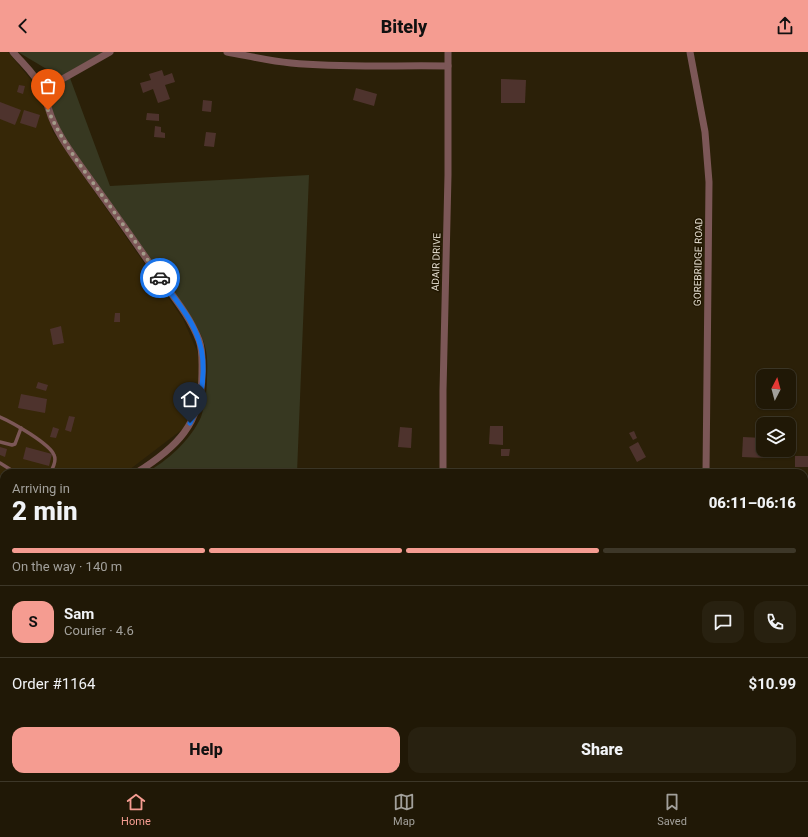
<!DOCTYPE html>
<html lang="en">
<head>
<meta charset="utf-8">
<style>
  body { margin:0; font-family:Roboto,sans-serif; background:#282110; color:#f1f3f6; height:100vh; display:flex; flex-direction:column; font-size:15px; white-space:nowrap }
  * { box-sizing:border-box; margin:0 }
  p { font-size:13px; color:#a2a09b }
  .icon { flex:none; width:22px; height:22px; fill:none; stroke:currentColor; stroke-width:2; stroke-linecap:round; stroke-linejoin:round }
  .map { position:relative; flex:1; overflow:hidden }
  .panel { position:absolute; left:0px; top:417px; width:808px; height:312px; display:flex; flex-direction:column; background:#201806; border-radius:12px 12px 0 0; box-shadow:0 1px 3px #0004,0 0 0 1px #3d3728 }
  .panel>* { flex:none }
  .needle { width:26px; rotate:6deg }
  .fabs { position:absolute; left:756px; top:317px; display:grid; gap:8px }
  .fabs a { display:grid; place-items:center; width:40px; height:40px; border-radius:8px; background:#201806; box-shadow:0 1px 3px #0004,0 0 0 1px #3d3728; font-size:20px }
  .pin { position:absolute; display:grid; place-items:center; width:34px; height:34px; color:#fff; margin:-41px -17px; border-radius:50% 50% 50% 0; rotate:-45deg; box-shadow:0 0 4px #0007 }
  .pin .icon { rotate:45deg }
  .courier { position:absolute; display:grid; place-items:center; width:40px; height:40px; margin:-20px; border:3px solid #1a73e8; border-radius:50%; background:#fff; color:#222; box-shadow:0 1px 5px #0007 }
  .headline em { font-style:normal; font-weight:800 }
  .headline div { display:flex; flex-direction:column-reverse }
  .headline { display:flex; align-items:center; justify-content:space-between; height:68px; padding:0 12px }
  h1 { font-size:26px; font-weight:800; line-height:30px }
  .bar { display:grid; grid-template-columns:repeat(4,1fr); gap:6px 4px; align-content:center; height:48px; padding:0 12px }
  .bar i { height:5px; border-radius:3px; background:#3d3728 }
  .bar .current { background:#f59c91 }
  .bar p { grid-column:span 4 }
  .line { display:flex; align-items:center; gap:10px; padding:0 12px; border-top:1px solid #3d3728 }
  .line div { flex:1 }
  .round { display:grid; place-items:center; flex:none; width:42px; height:42px; border-radius:12px; background:#282110 }
  .primary-button { display:flex; gap:8px; margin-top:auto; padding:8px 12px }
  .primary-button a { flex:1; height:46px; border-radius:12px; background:#f59c91; color:#111; font-size:16px; font-weight:800; line-height:46px; text-align:center }
  .primary-button a+a { background:#282110; color:#f1f3f6 }
  header { display:flex; justify-content:space-between; align-items:center; height:52px; padding:0 12px; background:#f59c91; color:#111; font-size:18px; font-weight:800 }
  .tab-bar { display:flex; justify-content:space-around; align-items:center; height:56px; border-top:1px solid #3d3728; background:#201806; font-size:11px; color:#a2a09b }
  .tab-bar a { display:grid; justify-items:center; gap:2px }
  .tab-bar .current { color:#f59c91 }
  .map>svg:first-child { display:block }
  .built { fill:#362707 }
  .green { fill:#373821 }
  .forest { fill:#4f5031 }
  .building { fill:#4e332d }
  .lines { fill:none; stroke-linecap:round; stroke-linejoin:round }
  .service { stroke:#7c5757; stroke-width:3.5 }
  .minor { stroke:#7c5757; stroke-width:7 }
  .done { stroke:#a39b89; stroke-width:4; stroke-dasharray:0 7.2 }
  .route { stroke:#1a73e8; stroke-width:5 }
  .labels { text-anchor:middle; dominant-baseline:central; stroke-width:3; stroke-linejoin:round; paint-order:stroke }
  .street-label { font-size:10px; fill:#e4ddcf; stroke:#211701 }
</style>
</head>
<body>
<header><svg class="icon" aria-label="back" viewBox="0 0 24 24"><path d="M15 5l-7 7 7 7"/></svg>Bitely<svg class="icon" aria-label="share" viewBox="0 0 24 24"><path d="M12 15V3M7 8l5-5 5 5M5 13v7h14v-7"/></svg></header>
<div class="map">
<svg width="808" height="729" viewBox="0 0 808 729">
  <rect width="100%" height="100%" fill="#2b2008"/>
  <!-- built -->
  <g class="built">
    <path d="M 0,0 L 8,0 L 41,40 L 53,80 L 183,267 L 200,306 L 197,347 L 184,376 L 125,421 L 4,421 L 4,454 L 0,451 Z"/>
    <rect x="443" y="725" width="336" height="4"/>
  </g>
  <!-- green -->
  <g class="green">
    <path d="M 18,0 L 104,0 L 60,25 Z"/>
    <path d="M 70,26 L 110,134 L 309,123 L 297,421 L 146,421 C 168,408 190,389 201,365 C 205,353 207,338 207,326 C 208,302 207,294 196,273 L 80,111 L 59,78 L 47,43 Z"/>
    <path d="M 4,557 L 4,698 L 0,719 L 0,559 Z"/>
    <rect x="564" y="725" width="74" height="4"/>
    <rect x="655" y="725" width="110" height="4"/>
  </g>
  <!-- forest -->
  <path class="forest" d="M 0,453 L 4,456 L 4,557 L 1,559 L 0,559 Z"/>
  <!-- building -->
  <g class="building">
    <path d="M 162,18 L 164,24 L 172,21 L 175,30 L 165,33 L 170,47 L 158,51 L 153,37 L 143,41 L 140,31 L 151,28 L 149,22 Z"/>
    <path d="M 501,27 L 526,28 L 525,51 L 501,51 Z"/>
    <path d="M 19,33 L 25,34 L 23,42 L 17,40 Z"/>
    <path d="M 356,36 L 377,42 L 374,54 L 353,48 Z"/>
    <path d="M 203,48 L 212,49 L 211,60 L 202,59 Z"/>
    <path d="M 0,50 L 21,58 L 15,73 L 0,67 Z"/>
    <path d="M 24,58 L 40,63 L 36,76 L 20,71 Z"/>
    <path d="M 147,61 L 159,62 L 159,69 L 146,68 Z"/>
    <path d="M 155,74 L 161,75 L 161,80 L 165,81 L 165,86 L 154,85 Z"/>
    <path d="M 206,80 L 216,81 L 214,95 L 204,94 Z"/>
    <path d="M 115,261 L 120,261 L 120,270 L 114,270 Z"/>
    <path d="M 61,274 L 64,291 L 53,293 L 50,277 Z"/>
    <path d="M 38,330 L 48,333 L 46,339 L 36,336 Z"/>
    <path d="M 21,342 L 47,347 L 45,361 L 18,356 Z"/>
    <path d="M 69,364 L 75,365 L 71,380 L 65,378 Z"/>
    <path d="M 490,374 L 503,374 L 503,393 L 489,392 Z"/>
    <path d="M 53,375 L 59,377 L 56,386 L 50,385 Z"/>
    <path d="M 400,375 L 412,376 L 411,396 L 398,395 Z"/>
    <path d="M 634,379 L 637,386 L 633,388 L 629,381 Z"/>
    <path d="M 743,385 L 763,386 L 764,406 L 742,405 Z"/>
    <path d="M 638,390 L 646,405 L 637,410 L 629,395 Z"/>
    <path d="M 0,395 L 7,397 L 5,405 L 0,403 Z"/>
    <path d="M 26,395 L 52,402 L 49,414 L 23,407 Z"/>
    <path d="M 501,397 L 510,397 L 509,404 L 501,404 Z"/>
    <rect x="795" y="404" width="13" height="11"/>
    <path d="M 806,465 L 808,465 L 808,493 L 805,493 Z"/>
    <path d="M 804,613 L 808,613 L 808,626 L 806,626 L 806,630 L 804,631 Z"/>
    <path d="M 498,725 L 536,726 L 536,725 L 549,725 L 549,729 L 498,729 Z"/>
  </g>
  <g class="lines">
    <!-- service -->
    <g class="service">
      <path d="M 0,365 C 12,370 50,392 54,403 C 57,409 53,416 50,421"/>
      <path d="M 0,390 L 12,393 L 15,392 L 21,376"/>
      <path d="M 0,411 L 16,421"/>
      <path d="M 560,729 L 561,725"/>
      <path d="M 645,729 L 645,725"/>
    </g>
    <!-- minor -->
    <g class="minor">
      <path d="M 13,0 C 23,12 36,23 43,38 C 46,44 46,51 49,58 C 55,78 68,96 80,113 C 106,149 132,185 157,222 C 172,243 190,264 199,288 C 203,299 202,310 202,321 C 202,372 176,396 136,421"/>
      <path d="M 227,0 C 249,4 269,9 291,11 C 343,16 396,13 448,14"/>
      <path d="M 690,0 L 705,80 L 709,130 L 706,421"/>
      <path d="M 43,38 L 110,0"/>
      <path d="M 443,421 L 443,339 L 448,123 L 448,0"/>
      <path d="M 804,443 L 808,443"/>
      <path d="M 804,700 L 808,695"/>
      <path d="M 2,729 L 4,719"/>
      <path d="M 441,729 L 441,725"/>
      <path d="M 794,729 L 795,725"/>
    </g>
  </g>
  <g class="lines">
    <!-- done -->
    <path class="done" d="M 48,58 C 62,90 83,117 104,146 C 123,172 142,199 160,226"/>
    <!-- route -->
    <path class="route" d="M 160,226 C 174,246 192,266 199,289 C 207,312 203,350 190,371"/>
  </g>
  <g class="labels">
    <!-- street labels -->
    <g class="street-label">
      <text transform="translate(436 210) rotate(-88)">ADAIR DRIVE</text>
      <text transform="translate(698 210) rotate(-89)">GOREBRIDGE ROAD</text>
    </g>
  </g>
</svg>
<div class="fabs">
<a><svg class="needle" viewBox="-14 -14 28 28"><path d="M0-13l5 13h-10z" fill="#e53935"/><path d="M0 13l5-13h-10z" fill="#a2a09b"/></svg></a>
<a><svg class="icon" aria-label="layers" viewBox="0 0 24 24"><path d="M12 4l9 5-9 5-9-5zM3 14l9 5 9-5"/></svg></a>
</div>
<div class="pin" style="left:48px;top:58px;background:#ea580c"><svg class="icon" aria-label="bag" viewBox="0 0 24 24"><path d="M5 8h14l-1 12H6zM9 8a3 3 0 0 1 6 0"/></svg></div>
<div class="pin" style="left:190px;top:371px;background:#1f2937"><svg class="icon" aria-label="home" viewBox="0 0 24 24"><path d="M3 11l9-7 9 7M6 9v11h12V9"/></svg></div>
<div class="courier" style="left:160px;top:226px"><svg class="icon" aria-label="car" viewBox="0 0 24 24"><path d="M5 17H2v-5l4-1 3-4h7l3 4 3 1v5h-3M9 17h6M6 11h13"/><circle cx="7" cy="17" r="2"/><circle cx="17" cy="17" r="2"/></svg></div>
<section class="panel">
<div class="headline"><div><h1>2 min</h1><p>Arriving in</p></div><em>06:11–06:16</em></div>
<div class="bar"><i class="current"></i><i class="current"></i><i class="current"></i><i></i><p>On the way · 140 m</p></div>
<div class="line" style="height:72px"><b class="round" style="background:#f59c91;color:#111">S</b><div><b>Sam</b><p>Courier · 4.6</p></div><a class="round"><svg class="icon" aria-label="chat" viewBox="0 0 24 24"><path d="M4 5h16v11H9l-5 4z"/></svg></a><a class="round"><svg class="icon" aria-label="phone" viewBox="0 0 24 24"><path d="M5 4h4l2 5-3 2q2 4 5 5l2-3 5 2v4C11 20 4 13 5 4z"/></svg></a></div>
<div class="line" style="height:52px"><div>Order #1164</div><b>$10.99</b></div>
<div class="primary-button"><a>Help</a><a>Share</a></div>
</section>
</div>
<nav class="tab-bar">
<a class="current"><svg class="icon" aria-label="home" viewBox="0 0 24 24"><path d="M3 11l9-7 9 7M6 9v11h12V9"/></svg>Home</a>
<a><svg class="icon" aria-label="map" viewBox="0 0 24 24"><path d="M3 6l6-2 6 2 6-2v14l-6 2-6-2-6 2zM9 4v14M15 6v14"/></svg>Map</a>
<a><svg class="icon" aria-label="saved" viewBox="0 0 24 24"><path d="M7 4h10v16l-5-4-5 4z"/></svg>Saved</a>
</nav>
</body>
</html>
